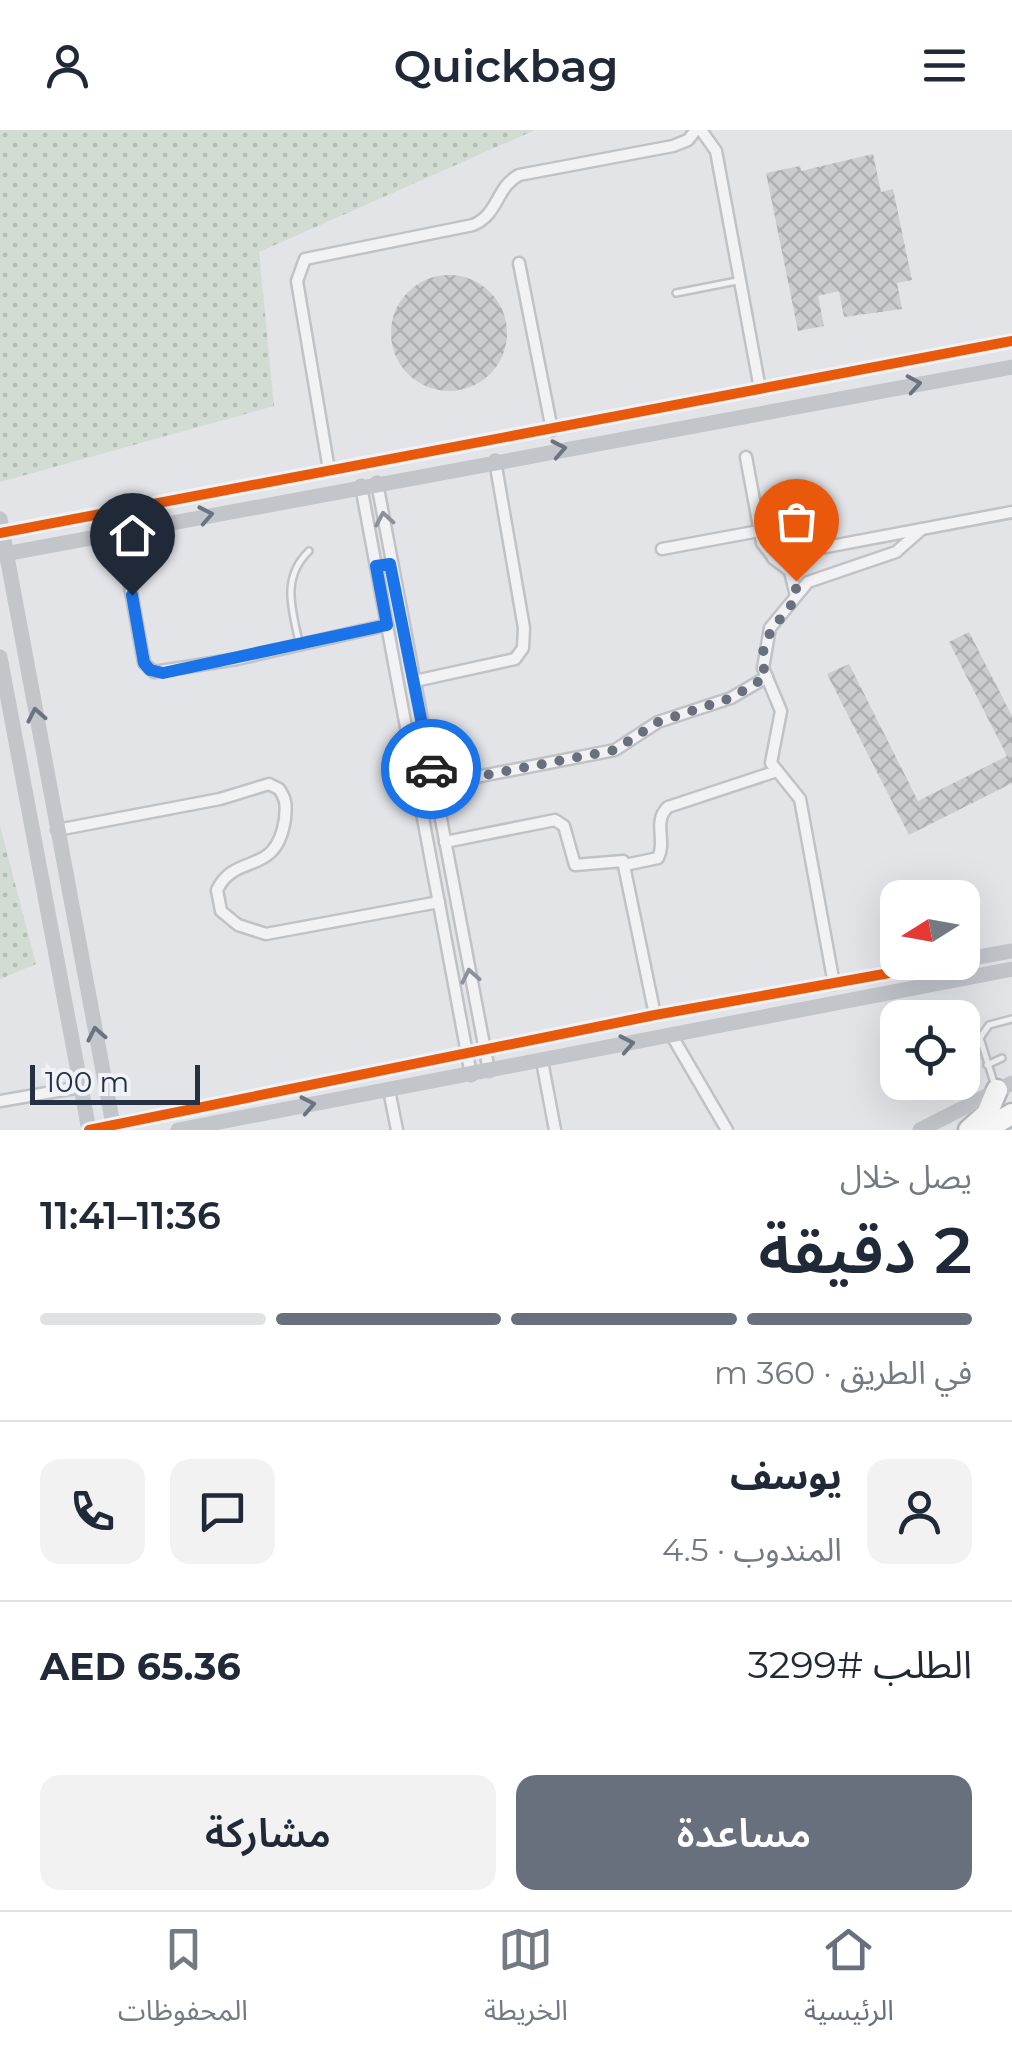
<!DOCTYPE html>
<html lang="ar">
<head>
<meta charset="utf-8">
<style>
  body { margin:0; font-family:Montserrat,"Noto Sans Arabic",sans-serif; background:#f2f2f3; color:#1f2937; direction:rtl; height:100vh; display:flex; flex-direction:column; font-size:38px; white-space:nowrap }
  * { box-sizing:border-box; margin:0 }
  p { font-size:32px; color:#747a83 }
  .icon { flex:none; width:55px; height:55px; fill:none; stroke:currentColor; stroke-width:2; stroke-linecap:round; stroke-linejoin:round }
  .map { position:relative; height:1000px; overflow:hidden; direction:ltr }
  .sheet { display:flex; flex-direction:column; background:#fff; flex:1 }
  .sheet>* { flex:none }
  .needle { width:65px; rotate:259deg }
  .controls { position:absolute; left:880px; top:750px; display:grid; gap:20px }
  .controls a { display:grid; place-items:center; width:100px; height:100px; border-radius:20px; background:#fff; box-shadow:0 10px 40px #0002; font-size:50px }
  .scale { position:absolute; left:30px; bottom:25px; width:170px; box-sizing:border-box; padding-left:10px; border:5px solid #263043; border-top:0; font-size:28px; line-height:35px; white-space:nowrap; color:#263043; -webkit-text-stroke:8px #eff2f7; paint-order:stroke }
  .pin { position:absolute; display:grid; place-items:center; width:85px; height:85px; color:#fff; margin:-102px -42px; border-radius:50% 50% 50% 0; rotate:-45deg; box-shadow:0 0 10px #0007 }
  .pin .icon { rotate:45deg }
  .courier { position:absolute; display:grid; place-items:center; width:100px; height:100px; margin:-50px; border:8px solid #1a73e8; border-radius:50%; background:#fff; color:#222; box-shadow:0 2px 12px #0007 }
  .head em { font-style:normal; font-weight:600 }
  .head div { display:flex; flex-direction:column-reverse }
  .head { display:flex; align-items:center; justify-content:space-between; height:170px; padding:0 40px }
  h1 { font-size:65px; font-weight:600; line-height:75px }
  .bar { display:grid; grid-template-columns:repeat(4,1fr); gap:15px 10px; align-content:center; height:120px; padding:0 40px }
  .bar i { height:12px; border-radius:8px; background:#e0e1e3 }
  .bar .selected { background:#686f7d }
  .bar p { grid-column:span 4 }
  .line { display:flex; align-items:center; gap:25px; padding:0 40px; border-top:2px solid #e0e1e3 }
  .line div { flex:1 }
  .round { display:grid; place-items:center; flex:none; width:105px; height:105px; border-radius:20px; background:#f2f2f3 }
  .button { display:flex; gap:20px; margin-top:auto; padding:20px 40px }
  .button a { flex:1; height:115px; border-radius:20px; background:#686f7d; color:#fff; font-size:40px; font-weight:600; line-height:115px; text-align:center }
  .button a+a { background:#f2f2f3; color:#1f2937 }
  header { display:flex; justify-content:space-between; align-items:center; height:130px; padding:0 40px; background:#fff; font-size:45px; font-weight:600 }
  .tabs { display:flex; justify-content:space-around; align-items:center; height:140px; border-top:2px solid #e0e1e3; background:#fff; font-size:28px; color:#747a83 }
  .tabs a { display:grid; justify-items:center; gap:5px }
  .tabs .selected { color:#686f7d }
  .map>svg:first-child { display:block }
  .grass { fill:url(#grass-dots) }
  .building { fill:url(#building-cross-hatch) }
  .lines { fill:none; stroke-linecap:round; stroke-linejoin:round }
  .lane-casing { stroke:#c0c2c6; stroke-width:10 }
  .street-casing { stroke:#c0c2c6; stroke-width:15 }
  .highway-casing { stroke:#b4b7bd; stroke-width:25 }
  .lane { stroke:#f2f2f4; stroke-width:5 }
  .street { stroke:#f2f2f4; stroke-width:10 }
  .secondary { stroke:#c2c5ca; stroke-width:15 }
  .highway { stroke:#f6f6f7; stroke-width:20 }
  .cycleway-casing { stroke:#eff2f7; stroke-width:16 }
  .cycleway { stroke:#e8590c; stroke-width:10 }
  .oneway { stroke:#6c7380 }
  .oneway2 { stroke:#8c919c }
  .done { stroke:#686f7d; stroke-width:10; stroke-dasharray:0 18 }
  .route { stroke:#1a73e8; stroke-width:12 }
</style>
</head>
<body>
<header><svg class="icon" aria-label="menu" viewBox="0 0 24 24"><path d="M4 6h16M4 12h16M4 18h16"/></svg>Quickbag<svg class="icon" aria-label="person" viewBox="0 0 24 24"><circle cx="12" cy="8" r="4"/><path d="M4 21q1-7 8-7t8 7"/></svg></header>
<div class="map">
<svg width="1012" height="1000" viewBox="0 0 1012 1000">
  <defs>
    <pattern id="grass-dots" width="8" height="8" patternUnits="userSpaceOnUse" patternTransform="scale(2.5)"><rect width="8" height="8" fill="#d2dcd2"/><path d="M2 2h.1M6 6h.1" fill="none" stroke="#b4bdb6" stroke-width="1.8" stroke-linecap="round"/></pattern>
    <pattern id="building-cross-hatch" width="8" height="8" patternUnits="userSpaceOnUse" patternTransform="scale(2.5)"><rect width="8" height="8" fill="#caccd0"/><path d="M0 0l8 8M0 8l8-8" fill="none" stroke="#adb0b4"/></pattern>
  </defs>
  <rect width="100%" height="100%" fill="#e2e4e8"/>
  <!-- grass -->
  <g class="grass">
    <path d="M 0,0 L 535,0 L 259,122 L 274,276 L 0,352 Z"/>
    <path d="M 0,696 L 36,834 L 0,849 Z"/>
  </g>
  <!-- building -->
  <g class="building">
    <path d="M 873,24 L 881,62 L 893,59 L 912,150 L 897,153 L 902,179 L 844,187 L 839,161 L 818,166 L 824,196 L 798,201 L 766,43 L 800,36 L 801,41 Z"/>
    <circle cx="449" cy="203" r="58"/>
    <path d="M 969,502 L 1012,586 L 1012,653 L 909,705 L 827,544 L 849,534 L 918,671 L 1007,626 L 949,512 Z"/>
  </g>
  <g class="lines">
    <!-- lane casing -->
    <g class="lane-casing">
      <g id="lane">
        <path d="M 676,163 L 737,151"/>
        <path d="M 299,512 C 292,479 281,448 309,421"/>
        <path d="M 987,935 L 1002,928"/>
        <path d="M 995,956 L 980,908 L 989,895 L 1012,889"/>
      </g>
    </g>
    <!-- street casing -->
    <g class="street-casing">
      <g id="street">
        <path d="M 701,0 L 716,21 L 760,259"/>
        <path d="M 519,133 L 552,300"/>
        <path d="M 746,327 L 762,413 L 773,427 L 1012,382"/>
        <path d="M 329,340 L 297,151 L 305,129 L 473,95 C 499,84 496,57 519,45 L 673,16 L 688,10 L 696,0"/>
        <path d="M 377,353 L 489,941"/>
        <path d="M 361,356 L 471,945"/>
        <path d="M 120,401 L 144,533 L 154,542 L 237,529 L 387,495"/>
        <path d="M 662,419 L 759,401"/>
        <path d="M 773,428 L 790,441 L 796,466"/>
        <path d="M 415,551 L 515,529 L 523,518 L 524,498 L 495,331"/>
        <path d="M 435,655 L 615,620 L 658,592 L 731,568 L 767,547"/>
        <path d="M 57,700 L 220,669 L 269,654 L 279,659 C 287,670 286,677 285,689 C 276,748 236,721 217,760 L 221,781 L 238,795 L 266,804 L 439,772"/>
        <path d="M 445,712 L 555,690 L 564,696 L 575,735 L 623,731 L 655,885"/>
        <path d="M 625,735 L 658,728 C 667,710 652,692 668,677 L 777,641"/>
        <path d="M 834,854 L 800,669 L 771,633 L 781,581 L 763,538 L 770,498 L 808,452 L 896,422 L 922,399"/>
        <path d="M 672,906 L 727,1000"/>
        <path d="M 542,931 L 555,1000"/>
        <path d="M 389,960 L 397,1000"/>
        <path d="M 0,971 L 81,957"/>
      </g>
    </g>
    <!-- highway casing -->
    <g class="highway-casing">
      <g id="highway">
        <path d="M 969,1000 L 987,984 L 997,960"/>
        <path d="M 984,1000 L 1012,984"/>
      </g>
    </g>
    <!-- lane -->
    <use href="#lane" class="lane"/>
    <!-- street -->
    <use href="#street" class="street"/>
    <!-- secondary -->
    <g class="secondary">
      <path d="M 0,389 L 114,1000"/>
      <path d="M 0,403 L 1012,211"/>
      <path d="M 0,425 L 1012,237"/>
      <path d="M 0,527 L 89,1000"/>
      <path d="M 962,830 L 1012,821"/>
      <path d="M 89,1000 L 655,885 L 951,832"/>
      <path d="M 178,1000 L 1012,839"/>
      <path d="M 920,1000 L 1012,953"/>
    </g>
    <!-- highway -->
    <use href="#highway" class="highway"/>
    <!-- cycleway casing -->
    <g class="cycleway-casing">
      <g id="cycleway">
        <path d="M 0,403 L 1012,211"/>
        <path d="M 89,1000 L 655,885 L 951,832"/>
      </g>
    </g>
    <!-- cycleway -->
    <use href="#cycleway" class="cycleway"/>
  </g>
  <!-- one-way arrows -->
  <defs><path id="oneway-chevron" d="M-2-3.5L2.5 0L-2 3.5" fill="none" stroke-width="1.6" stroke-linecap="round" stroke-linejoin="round" transform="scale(2.5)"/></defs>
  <g class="oneway">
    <use href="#oneway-chevron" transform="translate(914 254) rotate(-10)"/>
    <use href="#oneway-chevron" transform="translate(559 319) rotate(-11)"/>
    <use href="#oneway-chevron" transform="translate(206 385) rotate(-11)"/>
    <use href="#oneway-chevron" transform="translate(36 585) rotate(-101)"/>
    <use href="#oneway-chevron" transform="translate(96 904) rotate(-101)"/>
    <use href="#oneway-chevron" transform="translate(627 914) rotate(-11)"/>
    <use href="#oneway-chevron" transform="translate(308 975) rotate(-11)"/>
  </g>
  <g class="oneway2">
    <use href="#oneway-chevron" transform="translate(384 389) rotate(-100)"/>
    <use href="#oneway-chevron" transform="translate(470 846) rotate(-101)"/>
  </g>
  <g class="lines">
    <!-- done -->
    <path class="done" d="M 431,639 L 434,655 L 615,620 L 658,592 L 731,568 L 766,547 C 754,510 778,495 796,468 L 796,451"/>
    <!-- route -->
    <path class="route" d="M 132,465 L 144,533 L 150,540 L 163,543 L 387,495 L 376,436 L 390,434 L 431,639"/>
  </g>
</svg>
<div class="controls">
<a><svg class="needle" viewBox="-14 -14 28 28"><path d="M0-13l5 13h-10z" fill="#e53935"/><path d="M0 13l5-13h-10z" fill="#747a83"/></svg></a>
<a><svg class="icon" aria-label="locate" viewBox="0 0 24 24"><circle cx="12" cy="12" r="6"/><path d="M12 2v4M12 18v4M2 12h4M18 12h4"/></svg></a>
</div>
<div class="scale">100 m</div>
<div class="pin" style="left:796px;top:451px;background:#ea580c"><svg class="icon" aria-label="bag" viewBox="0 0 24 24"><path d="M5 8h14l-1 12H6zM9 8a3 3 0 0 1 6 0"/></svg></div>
<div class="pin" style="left:132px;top:465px;background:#1f2937"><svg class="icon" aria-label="home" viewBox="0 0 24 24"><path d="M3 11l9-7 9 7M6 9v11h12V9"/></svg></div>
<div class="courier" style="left:431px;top:639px"><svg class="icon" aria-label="car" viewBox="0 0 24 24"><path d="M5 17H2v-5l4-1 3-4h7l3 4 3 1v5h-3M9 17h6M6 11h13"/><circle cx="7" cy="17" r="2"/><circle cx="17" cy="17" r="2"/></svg></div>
</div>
<section class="sheet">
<div class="head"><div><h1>2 دقيقة</h1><p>يصل خلال</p></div><em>11:36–11:41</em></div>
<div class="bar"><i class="selected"></i><i class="selected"></i><i class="selected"></i><i></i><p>في الطريق · 360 m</p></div>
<div class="line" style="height:180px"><a class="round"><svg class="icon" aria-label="person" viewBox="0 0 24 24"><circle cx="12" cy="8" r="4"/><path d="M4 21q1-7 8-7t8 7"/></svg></a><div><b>يوسف</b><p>المندوب · 4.5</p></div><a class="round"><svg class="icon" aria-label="chat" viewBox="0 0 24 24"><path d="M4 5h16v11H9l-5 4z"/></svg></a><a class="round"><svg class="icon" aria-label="phone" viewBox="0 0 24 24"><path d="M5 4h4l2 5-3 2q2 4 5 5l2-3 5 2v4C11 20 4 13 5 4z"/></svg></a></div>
<div class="line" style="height:130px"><div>الطلب #3299</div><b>AED 65.36</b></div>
<div class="button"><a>مساعدة</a><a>مشاركة</a></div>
</section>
<nav class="tabs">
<a class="selected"><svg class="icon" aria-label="home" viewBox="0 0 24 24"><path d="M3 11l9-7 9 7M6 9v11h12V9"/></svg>الرئيسية</a>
<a><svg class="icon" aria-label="map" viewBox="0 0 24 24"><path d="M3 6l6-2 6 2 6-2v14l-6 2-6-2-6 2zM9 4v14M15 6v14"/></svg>الخريطة</a>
<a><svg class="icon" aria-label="saved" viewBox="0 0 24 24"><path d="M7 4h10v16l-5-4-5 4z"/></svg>المحفوظات</a>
</nav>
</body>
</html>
